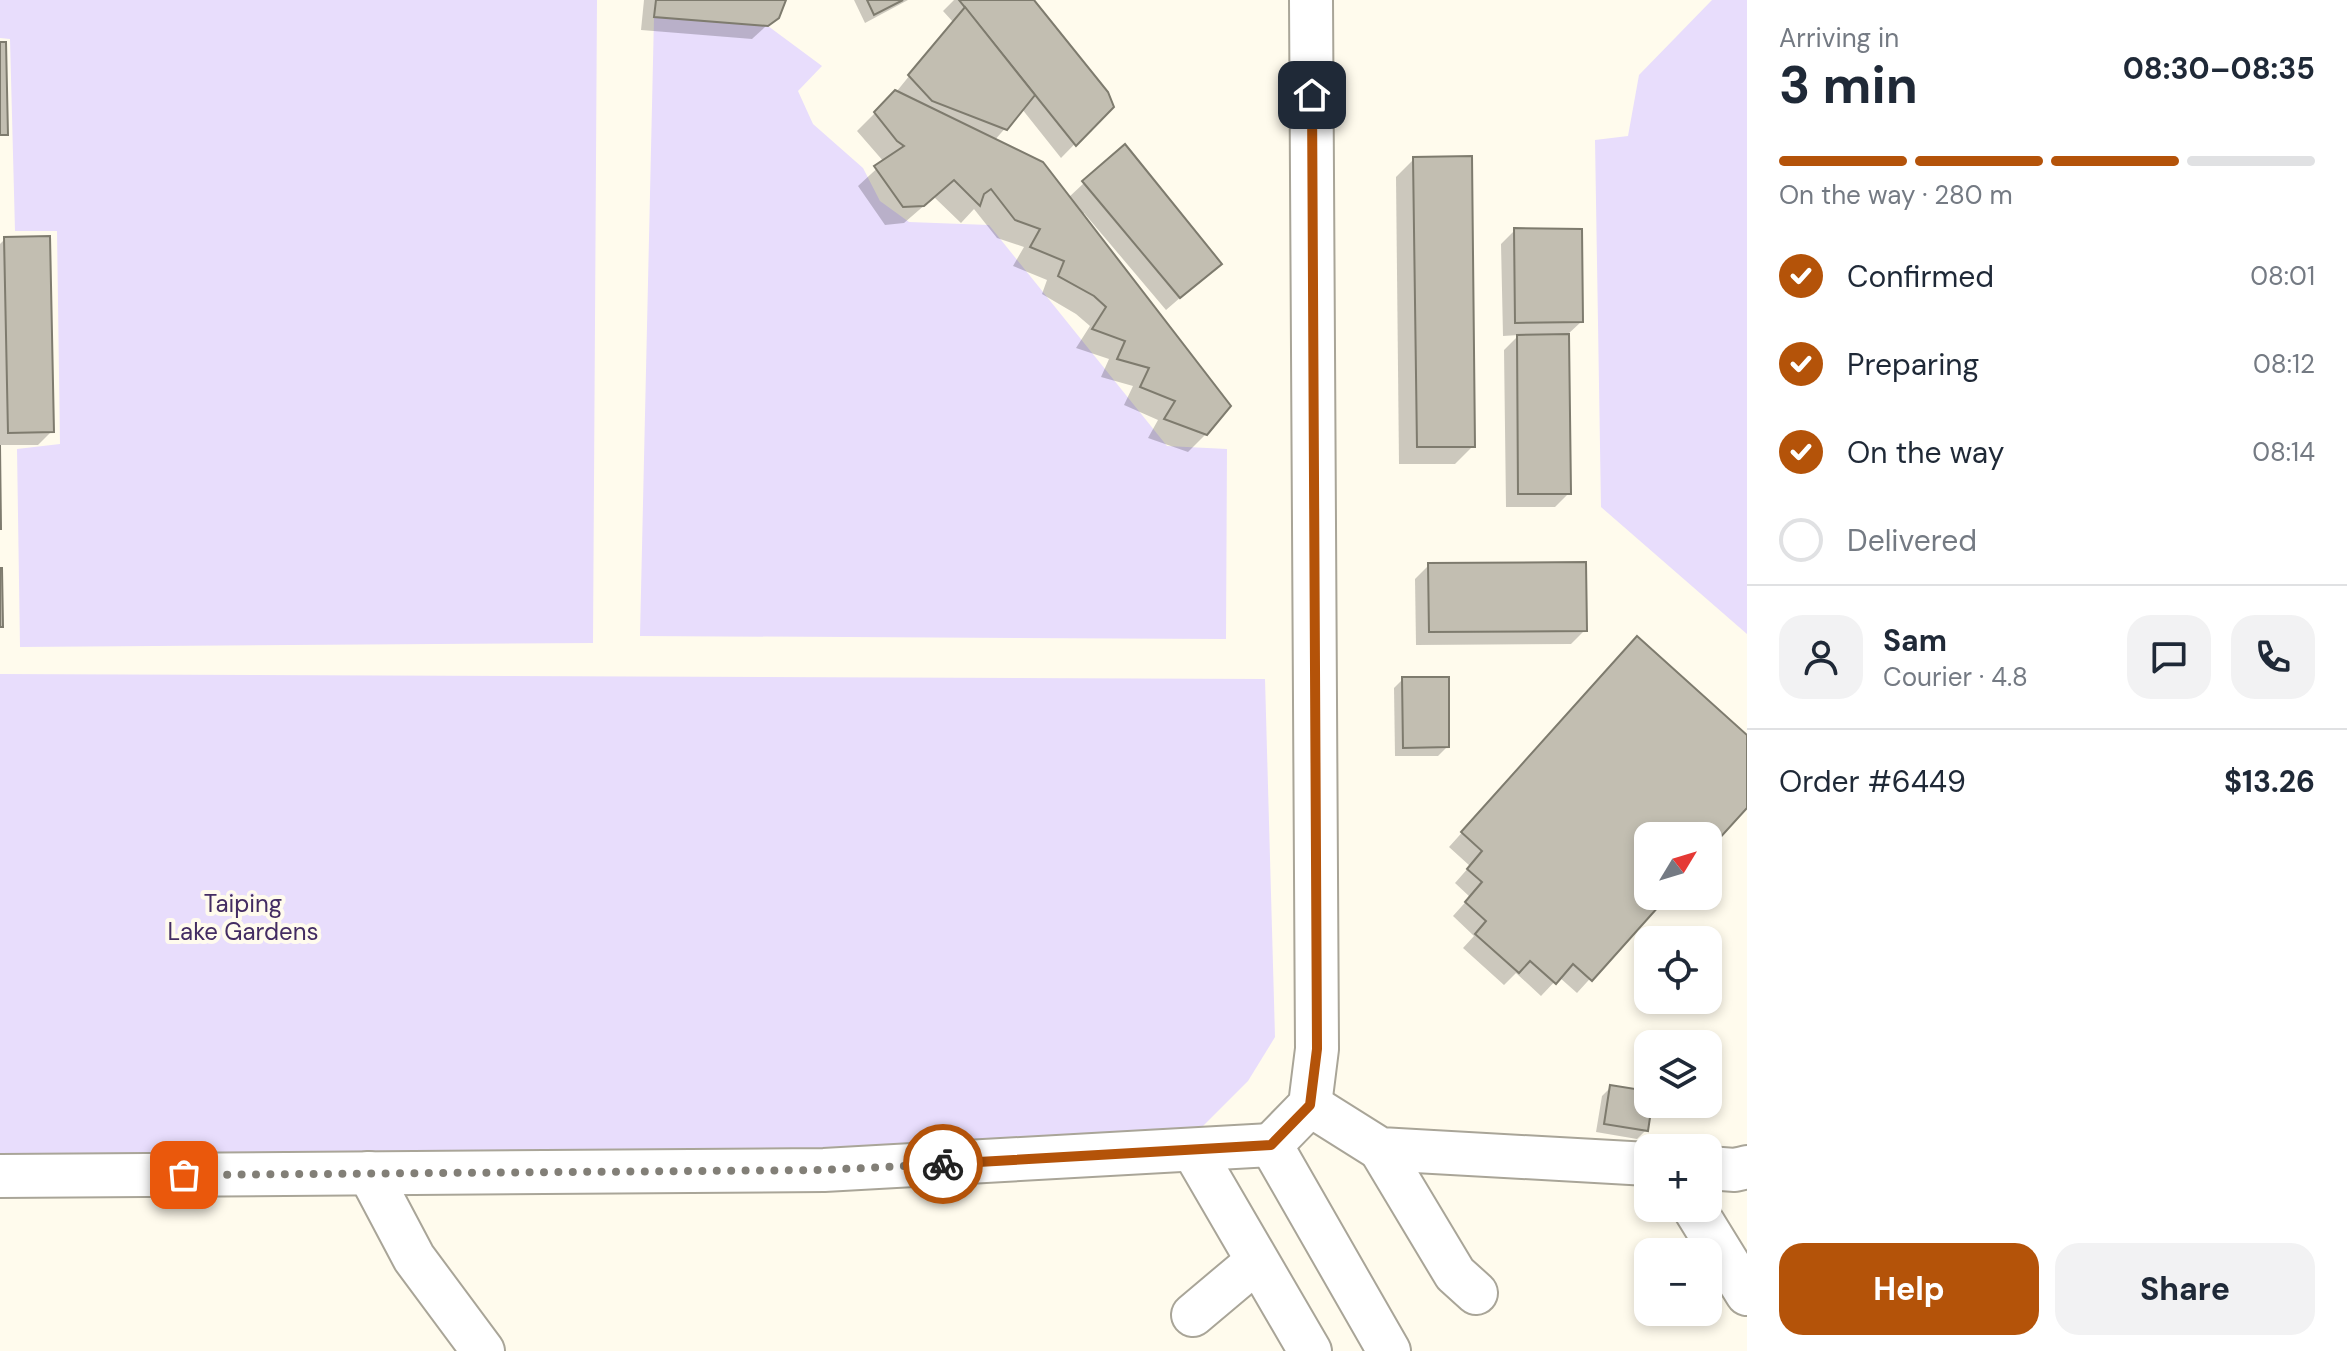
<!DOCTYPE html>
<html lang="en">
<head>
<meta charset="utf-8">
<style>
  body { margin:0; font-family:"DM Sans",sans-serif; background:#f2f2f3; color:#1f2937; height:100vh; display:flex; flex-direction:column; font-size:30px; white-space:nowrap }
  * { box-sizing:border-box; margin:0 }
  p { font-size:26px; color:#747a83 }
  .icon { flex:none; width:44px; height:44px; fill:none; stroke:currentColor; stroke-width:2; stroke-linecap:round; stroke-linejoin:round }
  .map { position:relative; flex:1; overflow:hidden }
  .drawer { display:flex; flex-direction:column; background:#fff; width:600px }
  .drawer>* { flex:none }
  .needle { width:52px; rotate:52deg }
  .controls { position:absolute; left:1634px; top:822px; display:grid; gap:16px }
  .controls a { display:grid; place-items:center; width:88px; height:88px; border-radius:16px; background:#fff; box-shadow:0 4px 12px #0003; font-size:40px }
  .pin { position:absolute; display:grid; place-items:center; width:68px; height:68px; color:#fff; margin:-34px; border-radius:16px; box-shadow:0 4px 12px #0006 }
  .courier { position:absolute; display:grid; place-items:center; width:80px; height:80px; margin:-40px; border:6px solid #b45309; border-radius:50%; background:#fff; color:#222; box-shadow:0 2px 10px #0007 }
  .headline em { font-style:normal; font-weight:700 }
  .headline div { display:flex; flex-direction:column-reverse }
  .headline { display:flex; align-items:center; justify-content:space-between; height:136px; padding:0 32px }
  h1 { font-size:52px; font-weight:700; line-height:60px }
  .bar { display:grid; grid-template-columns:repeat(4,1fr); gap:12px 8px; align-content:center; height:96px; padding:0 32px }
  .bar i { height:10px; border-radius:6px; background:#e0e1e3 }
  .bar .on { background:#b45309 }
  .bar p { grid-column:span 4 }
  .line { display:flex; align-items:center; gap:20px; padding:0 32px; border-top:2px solid #e0e1e3 }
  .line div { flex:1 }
  .round { display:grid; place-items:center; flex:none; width:84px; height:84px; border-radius:24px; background:#f2f2f3 }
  ol { padding:0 32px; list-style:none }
  li { display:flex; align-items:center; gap:24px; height:88px }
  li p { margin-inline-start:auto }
  li .icon { padding:8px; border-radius:50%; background:#b45309; color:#fff; stroke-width:4 }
  li:last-child { color:#747a83 }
  li i { width:44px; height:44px; border:4px solid #e0e1e3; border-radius:50% }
  .button { display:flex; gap:16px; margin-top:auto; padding:16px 32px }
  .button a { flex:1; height:92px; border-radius:24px; background:#b45309; color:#fff; font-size:32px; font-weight:700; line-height:92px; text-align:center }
  .button a+a { background:#f2f2f3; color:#1f2937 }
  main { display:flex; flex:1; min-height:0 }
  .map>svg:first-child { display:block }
  .green { fill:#e8ddfc }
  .shadow { fill:#0003 }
  .building { fill:#c2beb1; stroke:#7e7b6e; stroke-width:2 }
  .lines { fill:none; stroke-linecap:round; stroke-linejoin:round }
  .minor-casing { stroke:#a9a598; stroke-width:46 }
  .minor { stroke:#fff; stroke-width:42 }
  .done { stroke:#827f77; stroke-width:8; stroke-dasharray:0 14.4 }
  .route { stroke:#b45309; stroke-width:10 }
  .labels { text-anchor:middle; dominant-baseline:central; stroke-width:8; stroke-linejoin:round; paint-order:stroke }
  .park-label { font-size:24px; fill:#432c62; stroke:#fffbed }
</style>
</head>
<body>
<main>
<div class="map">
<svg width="1747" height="1351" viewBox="0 0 1747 1351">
  <rect width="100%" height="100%" fill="#fffbed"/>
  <!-- green -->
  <g class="green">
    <path d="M 0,0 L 597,0 L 593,643 L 20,647 L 17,449 L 60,444 L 57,231 L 15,231 L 10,39 L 0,38 Z"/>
    <path d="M 1712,0 L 1747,0 L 1747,634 L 1601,507 L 1595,140 L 1628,136 L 1639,75 Z"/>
    <path d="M 654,17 L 768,26 L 822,66 L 798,91 L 813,124 L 863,168 L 880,201 L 909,222 L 989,225 L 1167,446 L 1227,449 L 1226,639 L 640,636 Z"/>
    <path d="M 0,674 L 1265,679 L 1275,1037 L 1248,1081 L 1198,1131 L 1080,1146 L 0,1161 Z"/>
  </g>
  <!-- shadow -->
  <g class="shadow">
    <path d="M 644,0 L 783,0 L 777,16 L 752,39 L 641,30 Z"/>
    <path d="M 854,0 L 908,0 L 865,23 Z"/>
    <path d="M 954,0 L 1031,0 L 1111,107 L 1061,158 L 1022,109 L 994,141 L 1068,198 L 1084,183 L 1219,264 L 1166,310 L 1084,213 L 1082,216 L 1206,434 L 1188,452 L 1148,438 L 1158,420 L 1124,405 L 1133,386 L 1101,377 L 1109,359 L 1076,348 L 1090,326 L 1076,314 L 1042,294 L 1047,280 L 1013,266 L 1024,247 L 997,238 L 974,209 L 961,223 L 934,197 L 904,223 L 885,225 L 858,186 L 884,162 L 857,131 L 897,91 L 953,22 L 943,11 Z"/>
    <path d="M 1414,159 L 1473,446 L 1455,464 L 1399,464 L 1396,177 Z"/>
    <path d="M 1515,230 L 1581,322 L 1567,335 L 1569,493 L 1555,507 L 1506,507 L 1504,350 L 1519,335 L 1503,336 L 1501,244 Z"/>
    <path d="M 5,239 L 52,431 L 38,445 L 0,445 L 0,244 Z"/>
    <path d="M 1429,565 L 1585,630 L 1571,644 L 1416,645 L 1415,579 Z"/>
    <path d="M 1623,653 L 1747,738 L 1747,805 L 1708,848 L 1708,836 L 1648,836 L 1648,896 L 1665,896 L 1577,993 L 1559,977 L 1541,996 L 1516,973 L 1504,985 L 1463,948 L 1474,936 L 1453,916 L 1470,897 L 1455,883 L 1470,866 L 1449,847 Z"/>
    <path d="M 1403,679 L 1447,747 L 1438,756 L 1395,756 L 1394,688 Z"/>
    <path d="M 1611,1087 L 1648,1093 L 1648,1104 L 1650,1104 L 1646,1130 L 1637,1139 L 1596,1132 L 1602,1096 Z"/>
  </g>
  <!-- building -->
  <g class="building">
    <path d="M 656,0 L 786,0 L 779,18 L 768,26 L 654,17 Z"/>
    <path d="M 867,0 L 903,0 L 874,15 Z"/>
    <path d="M 959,0 L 1034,0 L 1108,92 L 1114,107 L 1076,146 Z"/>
    <path d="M 965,7 L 1035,95 L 1007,130 L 932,101 L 908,75 Z"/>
    <path d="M 0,42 L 6,42 L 8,135 L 0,135 Z"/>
    <path d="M 895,90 L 1043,162 L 1231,406 L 1207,435 L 1164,419 L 1175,401 L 1140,387 L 1149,368 L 1117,359 L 1125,341 L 1092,329 L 1106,307 L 1094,296 L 1058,276 L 1064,261 L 1030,247 L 1040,229 L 1015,220 L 991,189 L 984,194 L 980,206 L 954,180 L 924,206 L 903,207 L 874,166 L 904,146 L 897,141 L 874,112 Z"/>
    <path d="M 1125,144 L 1222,264 L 1180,298 L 1082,181 Z"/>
    <path d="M 1472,156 L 1475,447 L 1417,447 L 1413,157 Z"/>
    <path d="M 1514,228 L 1582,229 L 1583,322 L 1515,323 Z"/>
    <path d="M 50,236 L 54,432 L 8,433 L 4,237 Z"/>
    <path d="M 1569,334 L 1571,494 L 1518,494 L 1517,335 Z"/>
    <path d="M 0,445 L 1,529 L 0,529 Z"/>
    <path d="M 1586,562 L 1587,631 L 1429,632 L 1428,563 Z"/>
    <path d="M 0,568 L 2,568 L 3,627 L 0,627 Z"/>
    <path d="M 1637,636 L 1747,735 L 1747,808 L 1708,851 L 1708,836 L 1648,836 L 1648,896 L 1668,896 L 1592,981 L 1573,964 L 1556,984 L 1530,961 L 1519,973 L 1475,934 L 1486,921 L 1465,902 L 1482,882 L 1467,869 L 1482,851 L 1461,832 Z"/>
    <path d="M 1402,677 L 1449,677 L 1449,747 L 1403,748 Z"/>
    <path d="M 1610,1085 L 1648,1091 L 1648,1104 L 1652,1104 L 1648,1131 L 1604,1124 Z"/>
  </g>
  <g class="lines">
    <!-- minor casing -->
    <g class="minor-casing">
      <g id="minor">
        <path d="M 1310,1105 L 1380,1149 L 1648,1164"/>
        <path d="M 1271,1145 L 1310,1105 L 1317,1049 L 1311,0"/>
        <path d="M 1271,1145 L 1389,1351"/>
        <path d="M 1380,1149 L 1455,1274 L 1476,1293"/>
        <path d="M 1193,1150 L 1310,1351"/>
        <path d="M 1708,1168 L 1735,1170 L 1747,1167"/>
        <path d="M 369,1173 L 414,1258 L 483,1351"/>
        <path d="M 0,1176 L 824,1170 L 1271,1145"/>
        <path d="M 1694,1208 L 1747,1294"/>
        <path d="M 1193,1315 L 1256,1262"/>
      </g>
    </g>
    <!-- minor -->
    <use href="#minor" class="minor"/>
  </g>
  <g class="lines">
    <!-- done -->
    <path class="done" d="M 184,1175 L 824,1170 L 943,1164"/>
    <!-- route -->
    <path class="route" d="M 943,1164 L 1271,1145 L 1310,1105 L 1317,1049 L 1312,95"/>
  </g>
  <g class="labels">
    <!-- park labels -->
    <g class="park-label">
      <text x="243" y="903">Taiping<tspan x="243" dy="28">Lake Gardens</tspan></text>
    </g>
  </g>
</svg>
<div class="controls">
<a><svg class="needle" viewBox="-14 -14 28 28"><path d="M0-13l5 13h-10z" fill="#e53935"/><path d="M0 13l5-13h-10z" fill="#747a83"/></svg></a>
<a><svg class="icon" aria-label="locate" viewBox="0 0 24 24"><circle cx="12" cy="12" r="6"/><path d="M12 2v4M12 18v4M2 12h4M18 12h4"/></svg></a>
<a><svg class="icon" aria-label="layers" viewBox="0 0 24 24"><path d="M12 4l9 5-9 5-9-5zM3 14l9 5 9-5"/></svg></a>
<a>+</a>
<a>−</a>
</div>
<div class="pin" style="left:184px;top:1175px;background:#ea580c"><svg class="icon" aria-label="bag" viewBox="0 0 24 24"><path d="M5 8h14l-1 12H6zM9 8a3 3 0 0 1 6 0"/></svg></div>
<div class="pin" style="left:1312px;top:95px;background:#1f2937"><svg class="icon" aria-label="home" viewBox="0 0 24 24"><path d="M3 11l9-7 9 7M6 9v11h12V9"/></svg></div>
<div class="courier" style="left:943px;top:1164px"><svg class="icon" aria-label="bike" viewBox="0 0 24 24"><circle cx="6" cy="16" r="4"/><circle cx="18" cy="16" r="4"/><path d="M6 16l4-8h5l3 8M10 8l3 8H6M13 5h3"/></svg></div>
</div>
<section class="drawer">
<div class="headline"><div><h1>3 min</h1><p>Arriving in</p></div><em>08:30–08:35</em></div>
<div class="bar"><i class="on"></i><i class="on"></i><i class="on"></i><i></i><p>On the way · 280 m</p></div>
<ol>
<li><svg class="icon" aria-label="check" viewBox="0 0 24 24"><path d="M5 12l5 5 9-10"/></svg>Confirmed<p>08:01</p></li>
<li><svg class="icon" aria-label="check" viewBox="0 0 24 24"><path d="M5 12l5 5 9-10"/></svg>Preparing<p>08:12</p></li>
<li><svg class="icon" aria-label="check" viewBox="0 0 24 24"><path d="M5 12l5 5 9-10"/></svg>On the way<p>08:14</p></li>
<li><i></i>Delivered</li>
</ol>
<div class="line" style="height:144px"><a class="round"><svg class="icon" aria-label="person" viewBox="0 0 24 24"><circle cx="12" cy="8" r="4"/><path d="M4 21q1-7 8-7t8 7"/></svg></a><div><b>Sam</b><p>Courier · 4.8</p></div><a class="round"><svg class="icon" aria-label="chat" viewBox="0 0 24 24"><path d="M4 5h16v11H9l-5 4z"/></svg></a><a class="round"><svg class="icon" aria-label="phone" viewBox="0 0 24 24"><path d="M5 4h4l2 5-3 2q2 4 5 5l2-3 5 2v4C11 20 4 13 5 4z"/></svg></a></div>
<div class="line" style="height:104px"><div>Order #6449</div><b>$13.26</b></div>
<div class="button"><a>Help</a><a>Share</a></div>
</section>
</main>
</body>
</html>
